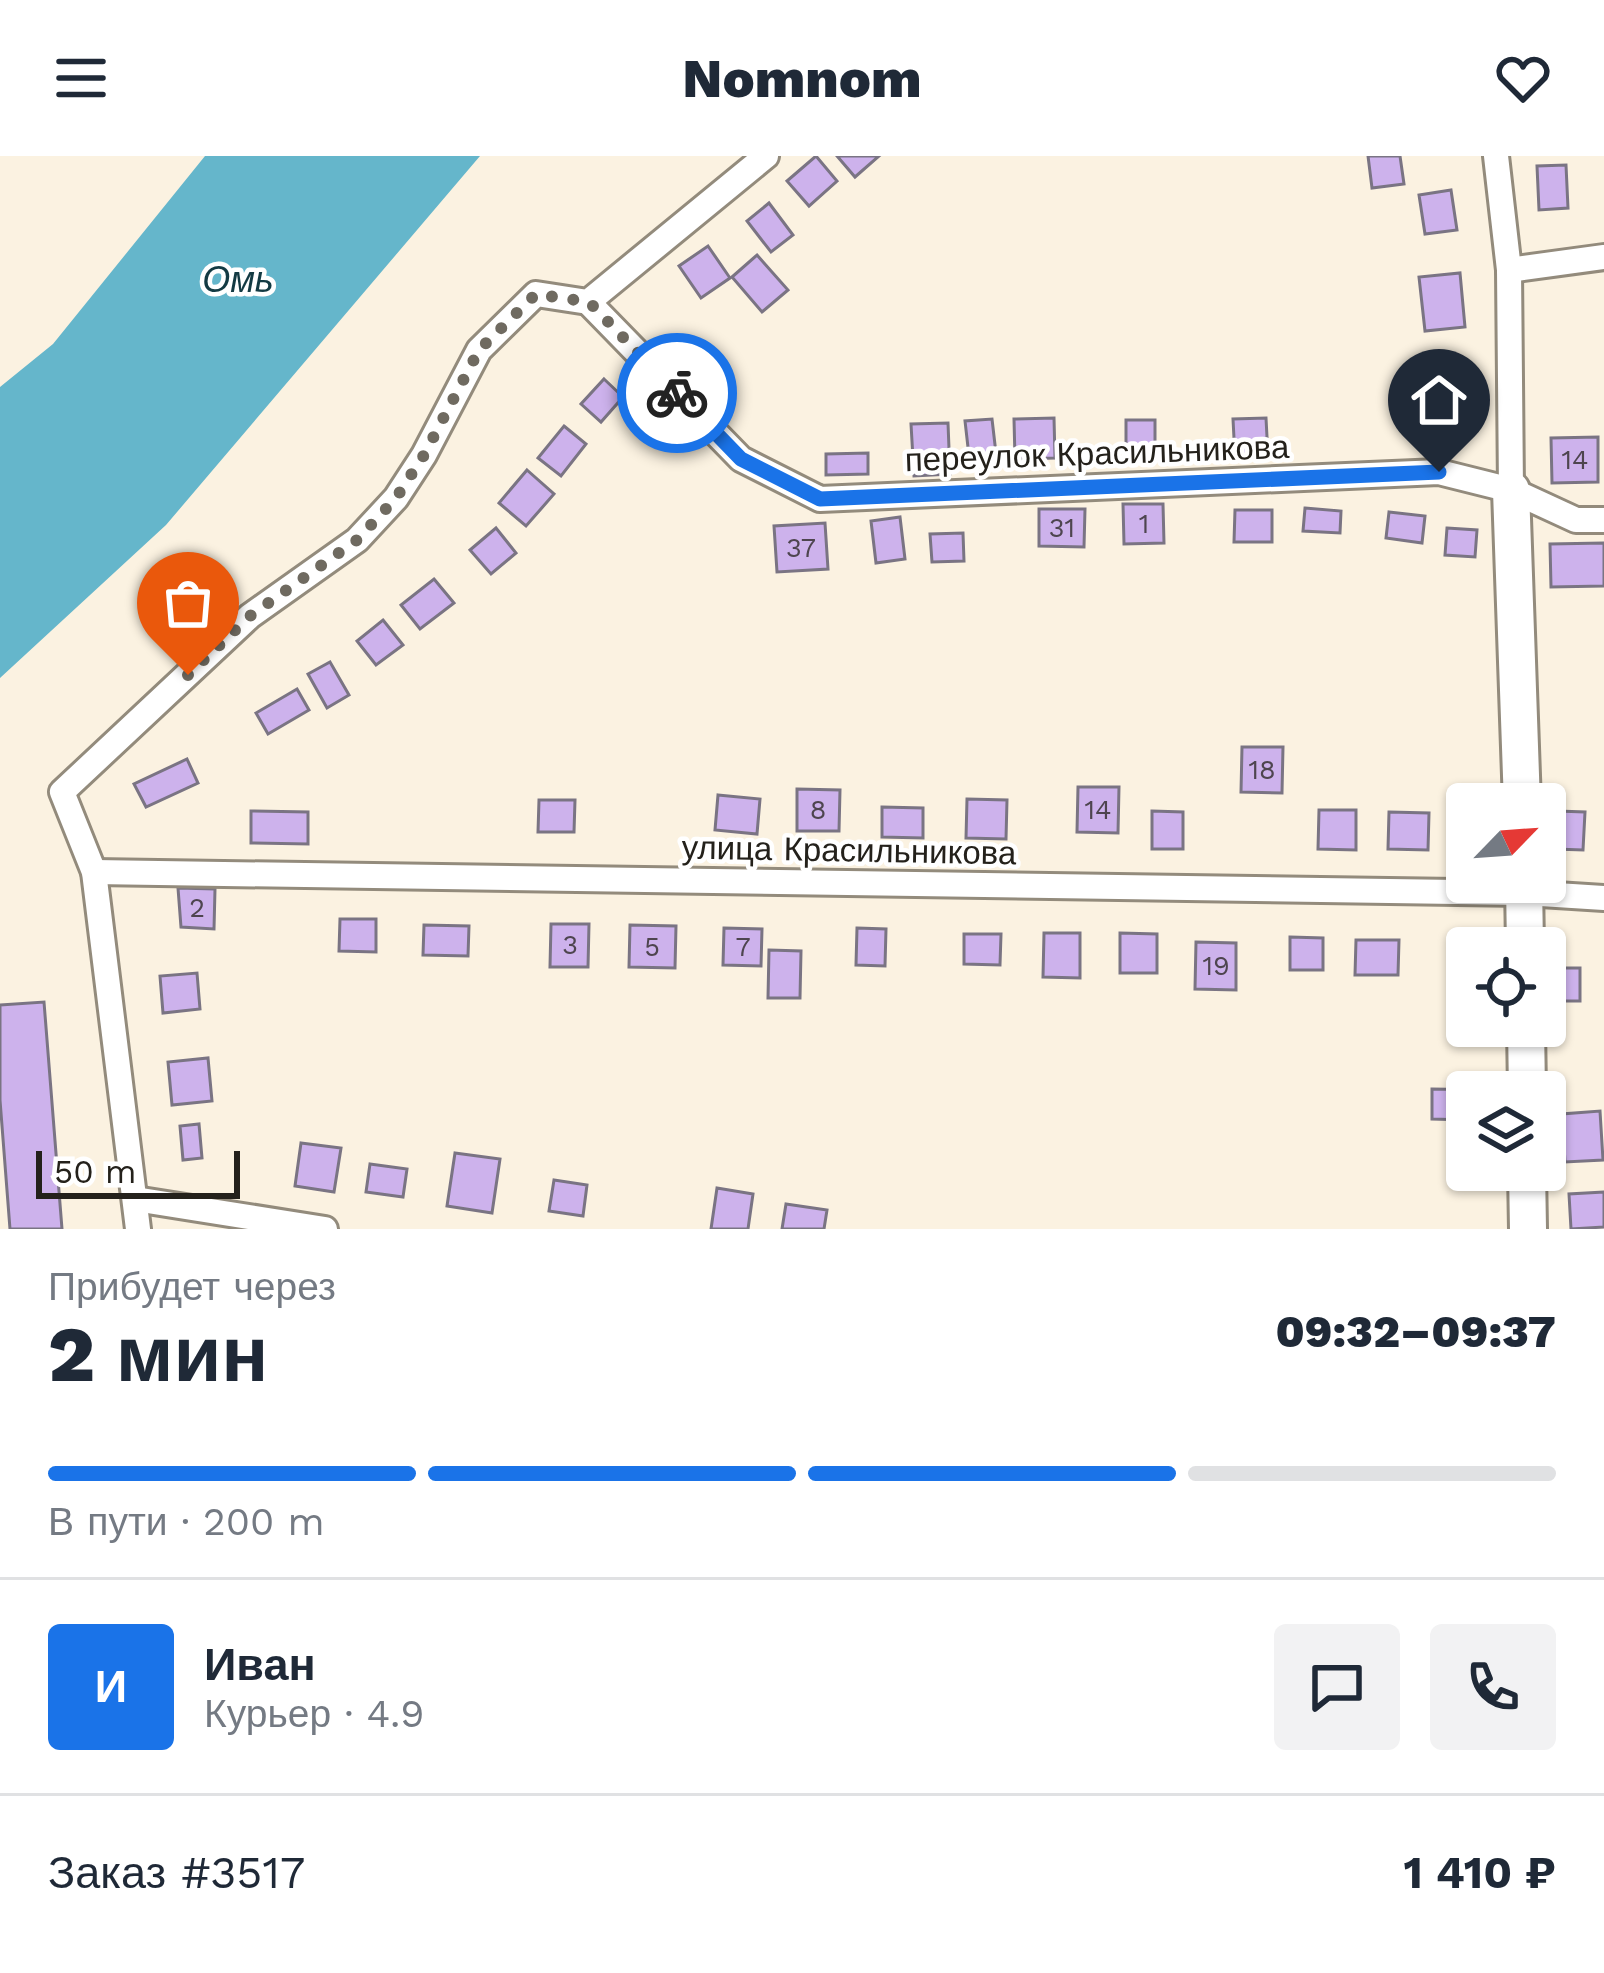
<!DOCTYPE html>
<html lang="ru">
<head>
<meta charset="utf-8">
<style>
  body { margin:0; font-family:"Work Sans",sans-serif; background:#f2f2f3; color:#1f2937; height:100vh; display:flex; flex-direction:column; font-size:45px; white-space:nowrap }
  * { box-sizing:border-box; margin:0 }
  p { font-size:39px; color:#747a83 }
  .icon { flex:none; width:66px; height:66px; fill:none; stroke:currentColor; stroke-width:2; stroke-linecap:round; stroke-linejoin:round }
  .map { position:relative; height:1073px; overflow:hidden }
  .panel { display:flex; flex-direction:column; background:#fff; flex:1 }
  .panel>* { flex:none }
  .needle { width:78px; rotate:65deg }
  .buttons { position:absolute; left:1446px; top:627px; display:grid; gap:24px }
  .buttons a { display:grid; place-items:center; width:120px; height:120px; border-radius:12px; background:#fff; box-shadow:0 3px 9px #0004; font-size:60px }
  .scale { position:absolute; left:36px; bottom:30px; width:204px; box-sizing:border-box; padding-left:12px; border:6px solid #24211b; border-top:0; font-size:33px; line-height:42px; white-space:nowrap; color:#24211b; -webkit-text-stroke:9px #fff; paint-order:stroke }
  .pin { position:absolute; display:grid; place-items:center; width:102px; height:102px; color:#fff; margin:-123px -51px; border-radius:50% 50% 50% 0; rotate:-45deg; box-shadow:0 0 12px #0007 }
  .pin .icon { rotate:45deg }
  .courier { position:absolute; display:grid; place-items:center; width:120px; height:120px; margin:-60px; border:9px solid #1a73e8; border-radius:50%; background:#fff; color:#222; box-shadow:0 3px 15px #0007 }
  .headline em { font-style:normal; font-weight:800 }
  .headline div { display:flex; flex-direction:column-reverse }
  .headline { display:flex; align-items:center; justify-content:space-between; height:204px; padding:0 48px }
  h1 { font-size:78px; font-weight:800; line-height:90px }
  .bar { display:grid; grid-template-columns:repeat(4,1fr); gap:18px 12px; align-content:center; height:144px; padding:0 48px }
  .bar i { height:15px; border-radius:9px; background:#e0e1e3 }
  .bar .active { background:#1a73e8 }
  .bar p { grid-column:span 4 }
  .line { display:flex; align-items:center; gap:30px; padding:0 48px; border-top:3px solid #e0e1e3 }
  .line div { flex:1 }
  .round { display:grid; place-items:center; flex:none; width:126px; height:126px; border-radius:12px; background:#f2f2f3 }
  header { display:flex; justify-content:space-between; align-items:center; height:156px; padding:0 48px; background:#fff; font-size:54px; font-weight:800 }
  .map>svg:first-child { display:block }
  .water { fill:#65b6cb }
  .building { fill:#cdb2ec; stroke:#7a7483; stroke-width:3 }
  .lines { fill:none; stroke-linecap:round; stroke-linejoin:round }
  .street-casing { stroke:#938b7c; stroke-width:30 }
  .secondary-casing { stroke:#938b7c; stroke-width:42 }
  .street { stroke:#fff; stroke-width:24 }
  .secondary { stroke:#fff; stroke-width:36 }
  .done { stroke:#6f6a60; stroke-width:12; stroke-dasharray:0 21.6 }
  .route { stroke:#1a73e8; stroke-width:15 }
  .labels { text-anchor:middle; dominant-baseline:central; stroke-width:9; stroke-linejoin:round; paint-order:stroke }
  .number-label { font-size:27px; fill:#4e454f }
  .street-label { font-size:33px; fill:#24211b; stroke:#fff }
  .water-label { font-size:36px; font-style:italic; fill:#133a43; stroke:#fff }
</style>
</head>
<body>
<header><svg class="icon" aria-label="menu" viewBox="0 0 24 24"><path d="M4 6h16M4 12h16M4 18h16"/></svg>Nomnom<svg class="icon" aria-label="heart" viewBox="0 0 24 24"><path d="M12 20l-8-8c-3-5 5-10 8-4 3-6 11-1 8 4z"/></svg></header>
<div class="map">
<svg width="1604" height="1073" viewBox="0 0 1604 1073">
  <rect width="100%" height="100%" fill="#fbf2e1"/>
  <!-- water -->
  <path class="water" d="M 205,0 L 480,0 L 166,369 L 0,522 L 0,231 L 53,188 Z"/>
  <!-- building -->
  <g class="building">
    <path d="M 816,0 L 837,25 L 809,50 L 787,25 Z"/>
    <path d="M 837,0 L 879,0 L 855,21 Z"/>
    <path d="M 1368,0 L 1400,0 L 1404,28 L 1372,32 Z"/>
    <path d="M 1566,9 L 1568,52 L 1539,54 L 1537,10 Z"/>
    <path d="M 1451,34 L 1457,74 L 1425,78 L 1419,39 Z"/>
    <path d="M 769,47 L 793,79 L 771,96 L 747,65 Z"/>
    <path d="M 708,90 L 730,122 L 701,142 L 679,110 Z"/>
    <path d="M 757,99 L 788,134 L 762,156 L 732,121 Z"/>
    <path d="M 1460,117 L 1465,171 L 1425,175 L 1419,121 Z"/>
    <path d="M 604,223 L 623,241 L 601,266 L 581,248 Z"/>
    <path d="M 1442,237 L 1470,237 L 1471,271 L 1443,271 Z"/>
    <path d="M 1054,262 L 1055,302 L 1015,303 L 1014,263 Z"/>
    <path d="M 1266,262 L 1268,300 L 1235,302 L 1233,263 Z"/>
    <path d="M 992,263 L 997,306 L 970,309 L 965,265 Z"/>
    <rect x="1126" y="264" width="29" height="41"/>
    <path d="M 948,267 L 950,318 L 914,320 L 911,268 Z"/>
    <path d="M 564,270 L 586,288 L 561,320 L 538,302 Z"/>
    <path d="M 1598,281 L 1598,326 L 1552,327 L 1551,282 Z"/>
    <path d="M 868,297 L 868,318 L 826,319 L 826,298 Z"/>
    <path d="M 527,314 L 554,338 L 526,370 L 499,347 Z"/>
    <path d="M 1123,348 L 1163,348 L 1164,387 L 1124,388 Z"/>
    <path d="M 1305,352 L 1341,355 L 1340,377 L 1303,375 Z"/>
    <path d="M 1039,353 L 1085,353 L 1084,391 L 1039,390 Z"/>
    <path d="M 1235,354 L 1272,354 L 1272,386 L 1234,386 Z"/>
    <path d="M 1389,356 L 1425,360 L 1422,387 L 1386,382 Z"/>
    <path d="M 900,361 L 905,403 L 876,407 L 871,365 Z"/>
    <path d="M 825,367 L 828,413 L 777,416 L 774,370 Z"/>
    <path d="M 496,372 L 516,397 L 491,418 L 470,394 Z"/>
    <path d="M 1447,372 L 1477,374 L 1475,401 L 1445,399 Z"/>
    <path d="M 963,377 L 964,405 L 932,406 L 930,378 Z"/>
    <path d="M 1604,387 L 1604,430 L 1551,431 L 1550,388 Z"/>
    <path d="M 434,423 L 454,447 L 420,473 L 401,449 Z"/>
    <path d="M 383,464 L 403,489 L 376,509 L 357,485 Z"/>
    <path d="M 330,506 L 349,539 L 327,552 L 308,518 Z"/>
    <path d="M 297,533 L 309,554 L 268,578 L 256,557 Z"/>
    <path d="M 1242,591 L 1283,591 L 1282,637 L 1241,636 Z"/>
    <path d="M 187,603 L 198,627 L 146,651 L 134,628 Z"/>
    <path d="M 1078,631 L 1119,631 L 1118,677 L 1077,676 Z"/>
    <path d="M 797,633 L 840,634 L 839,675 L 797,675 Z"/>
    <path d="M 718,639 L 760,643 L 757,678 L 715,674 Z"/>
    <path d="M 967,643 L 1007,644 L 1006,683 L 966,682 Z"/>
    <path d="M 539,644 L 575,644 L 574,676 L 538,676 Z"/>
    <rect x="1450" y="649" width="17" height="33"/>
    <path d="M 882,651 L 923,652 L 923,682 L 882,681 Z"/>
    <path d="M 1319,654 L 1356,654 L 1356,694 L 1318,693 Z"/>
    <path d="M 251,655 L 308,656 L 308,688 L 251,687 Z"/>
    <path d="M 1152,655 L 1183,656 L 1183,693 L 1152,693 Z"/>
    <path d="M 1557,655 L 1585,656 L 1583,694 L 1555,693 Z"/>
    <path d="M 1389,656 L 1429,657 L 1428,694 L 1388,693 Z"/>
    <path d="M 178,732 L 215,733 L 214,773 L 181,771 Z"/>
    <path d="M 340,763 L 376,763 L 376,796 L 339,795 Z"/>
    <path d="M 551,768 L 589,768 L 588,811 L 550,811 Z"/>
    <path d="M 424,769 L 469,770 L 468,800 L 423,799 Z"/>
    <path d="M 630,769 L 676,770 L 675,812 L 629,811 Z"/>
    <path d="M 724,772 L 762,773 L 761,810 L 723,809 Z"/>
    <path d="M 857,772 L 886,773 L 885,810 L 856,809 Z"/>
    <path d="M 1044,777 L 1080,777 L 1080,822 L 1043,821 Z"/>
    <path d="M 1120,777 L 1157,778 L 1157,817 L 1120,817 Z"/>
    <path d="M 964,778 L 1001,778 L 1000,809 L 964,808 Z"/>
    <path d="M 1290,781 L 1323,782 L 1323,814 L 1290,814 Z"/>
    <path d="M 1356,784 L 1399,784 L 1398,819 L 1355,819 Z"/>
    <path d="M 1451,784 L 1495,785 L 1494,792 L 1467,792 L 1467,818 L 1450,818 Z"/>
    <path d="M 1196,786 L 1236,787 L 1236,834 L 1195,833 Z"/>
    <path d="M 769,794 L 801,795 L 800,842 L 768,842 Z"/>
    <rect x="1556" y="812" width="24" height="33"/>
    <path d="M 197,817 L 200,853 L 163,857 L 160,820 Z"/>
    <path d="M 44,846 L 62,1073 L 10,1073 L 0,944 L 0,849 Z"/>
    <path d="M 208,902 L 212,945 L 172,949 L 168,906 Z"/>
    <path d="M 1432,933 L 1492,934 L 1492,936 L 1467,936 L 1467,964 L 1432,963 Z"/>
    <path d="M 1600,955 L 1603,1004 L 1565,1006 L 1562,958 Z"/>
    <path d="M 199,968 L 202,1002 L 183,1004 L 180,970 Z"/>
    <path d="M 1455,980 L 1467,980 L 1467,1014 L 1487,1016 L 1454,1015 Z"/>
    <path d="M 301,987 L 341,992 L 334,1036 L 295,1030 Z"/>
    <path d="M 455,997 L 500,1003 L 492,1057 L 447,1050 Z"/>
    <path d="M 370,1008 L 407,1013 L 403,1041 L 366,1036 Z"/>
    <path d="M 554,1024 L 587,1029 L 583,1060 L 549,1055 Z"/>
    <path d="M 717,1032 L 753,1038 L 748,1073 L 711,1073 Z"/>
    <path d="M 1604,1036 L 1604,1071 L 1571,1073 L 1569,1038 Z"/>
    <path d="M 786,1048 L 827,1054 L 824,1073 L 782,1073 Z"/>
  </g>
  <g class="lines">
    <!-- street casing -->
    <g class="street-casing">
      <g id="street">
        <path d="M 1496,0 L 1509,114 L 1511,334"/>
        <path d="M 1509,114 L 1604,101"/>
        <path d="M 588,146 L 741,303 L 820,343 L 1439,316 L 1511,334 L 1576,364 L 1604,364"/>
        <path d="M 94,716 L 1525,737 L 1604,742"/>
        <path d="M 135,1043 L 325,1073"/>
        <path d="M 138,1073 L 94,716 L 62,636 L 250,460 L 357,384 L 396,342 L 424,299 L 479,194 L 536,138 L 588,146 L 766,0"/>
      </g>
    </g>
    <!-- secondary casing -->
    <g class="secondary-casing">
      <g id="secondary">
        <path d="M 1511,334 L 1522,648"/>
        <path d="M 1524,726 L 1525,792"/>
        <path d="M 1526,870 L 1527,936"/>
        <path d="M 1527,1014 L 1528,1073"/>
      </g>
    </g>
    <!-- street -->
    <use href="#street" class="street"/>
    <!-- secondary -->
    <use href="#secondary" class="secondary"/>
  </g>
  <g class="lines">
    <!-- done -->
    <path class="done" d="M 188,519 L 250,460 L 357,384 L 396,342 L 424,299 L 479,194 L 536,138 L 589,146 L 677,237"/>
    <!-- route -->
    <path class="route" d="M 677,237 L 741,303 L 820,343 L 1439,316"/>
  </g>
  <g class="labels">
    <!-- number labels -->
    <g class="number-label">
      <text x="1575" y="304">14</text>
      <text x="1144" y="368">1</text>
      <text x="1062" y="372">31</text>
      <text x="801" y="392">37</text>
      <text x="1262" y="614">18</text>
      <text x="818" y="654">8</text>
      <text x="1098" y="654">14</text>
      <text x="197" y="752">2</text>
      <text x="570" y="789">3</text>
      <text x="652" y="791">5</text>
      <text x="743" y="791">7</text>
      <text x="1216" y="810">19</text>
    </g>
    <!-- street labels -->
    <g class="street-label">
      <text transform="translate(1097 297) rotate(-2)">переулок Красильникова</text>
      <text transform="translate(849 694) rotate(1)">улица Красильникова</text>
    </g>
    <!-- water labels -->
    <g class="water-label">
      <text x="238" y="124">Омь</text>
    </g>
  </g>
</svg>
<div class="buttons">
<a><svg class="needle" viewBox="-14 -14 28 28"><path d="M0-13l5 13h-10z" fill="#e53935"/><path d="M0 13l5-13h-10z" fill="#747a83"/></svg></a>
<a><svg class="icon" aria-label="locate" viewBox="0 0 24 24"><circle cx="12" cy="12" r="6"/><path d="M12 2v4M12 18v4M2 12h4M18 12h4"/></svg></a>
<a><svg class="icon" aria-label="layers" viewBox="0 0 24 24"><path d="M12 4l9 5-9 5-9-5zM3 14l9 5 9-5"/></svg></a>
</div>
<div class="scale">50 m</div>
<div class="pin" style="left:188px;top:519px;background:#ea580c"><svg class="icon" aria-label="bag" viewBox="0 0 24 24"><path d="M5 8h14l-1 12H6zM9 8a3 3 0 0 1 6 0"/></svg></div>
<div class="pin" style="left:1439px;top:316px;background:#1f2937"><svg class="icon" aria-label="home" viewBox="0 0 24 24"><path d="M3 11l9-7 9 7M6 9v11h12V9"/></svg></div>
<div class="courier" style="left:677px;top:237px"><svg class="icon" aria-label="bike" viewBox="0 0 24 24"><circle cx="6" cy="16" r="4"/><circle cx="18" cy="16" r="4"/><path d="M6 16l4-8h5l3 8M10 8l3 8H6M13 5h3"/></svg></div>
</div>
<section class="panel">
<div class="headline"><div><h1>2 мин</h1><p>Прибудет через</p></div><em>09:32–09:37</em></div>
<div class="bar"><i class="active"></i><i class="active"></i><i class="active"></i><i></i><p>В пути · 200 m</p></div>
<div class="line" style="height:216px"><b class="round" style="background:#1a73e8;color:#fff">И</b><div><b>Иван</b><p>Курьер · 4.9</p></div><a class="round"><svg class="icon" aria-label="chat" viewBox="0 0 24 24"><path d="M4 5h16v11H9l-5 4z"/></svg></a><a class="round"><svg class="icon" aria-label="phone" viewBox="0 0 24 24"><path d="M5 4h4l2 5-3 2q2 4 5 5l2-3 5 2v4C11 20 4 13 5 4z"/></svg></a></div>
<div class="line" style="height:156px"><div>Заказ #3517</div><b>1 410 ₽</b></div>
</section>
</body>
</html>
